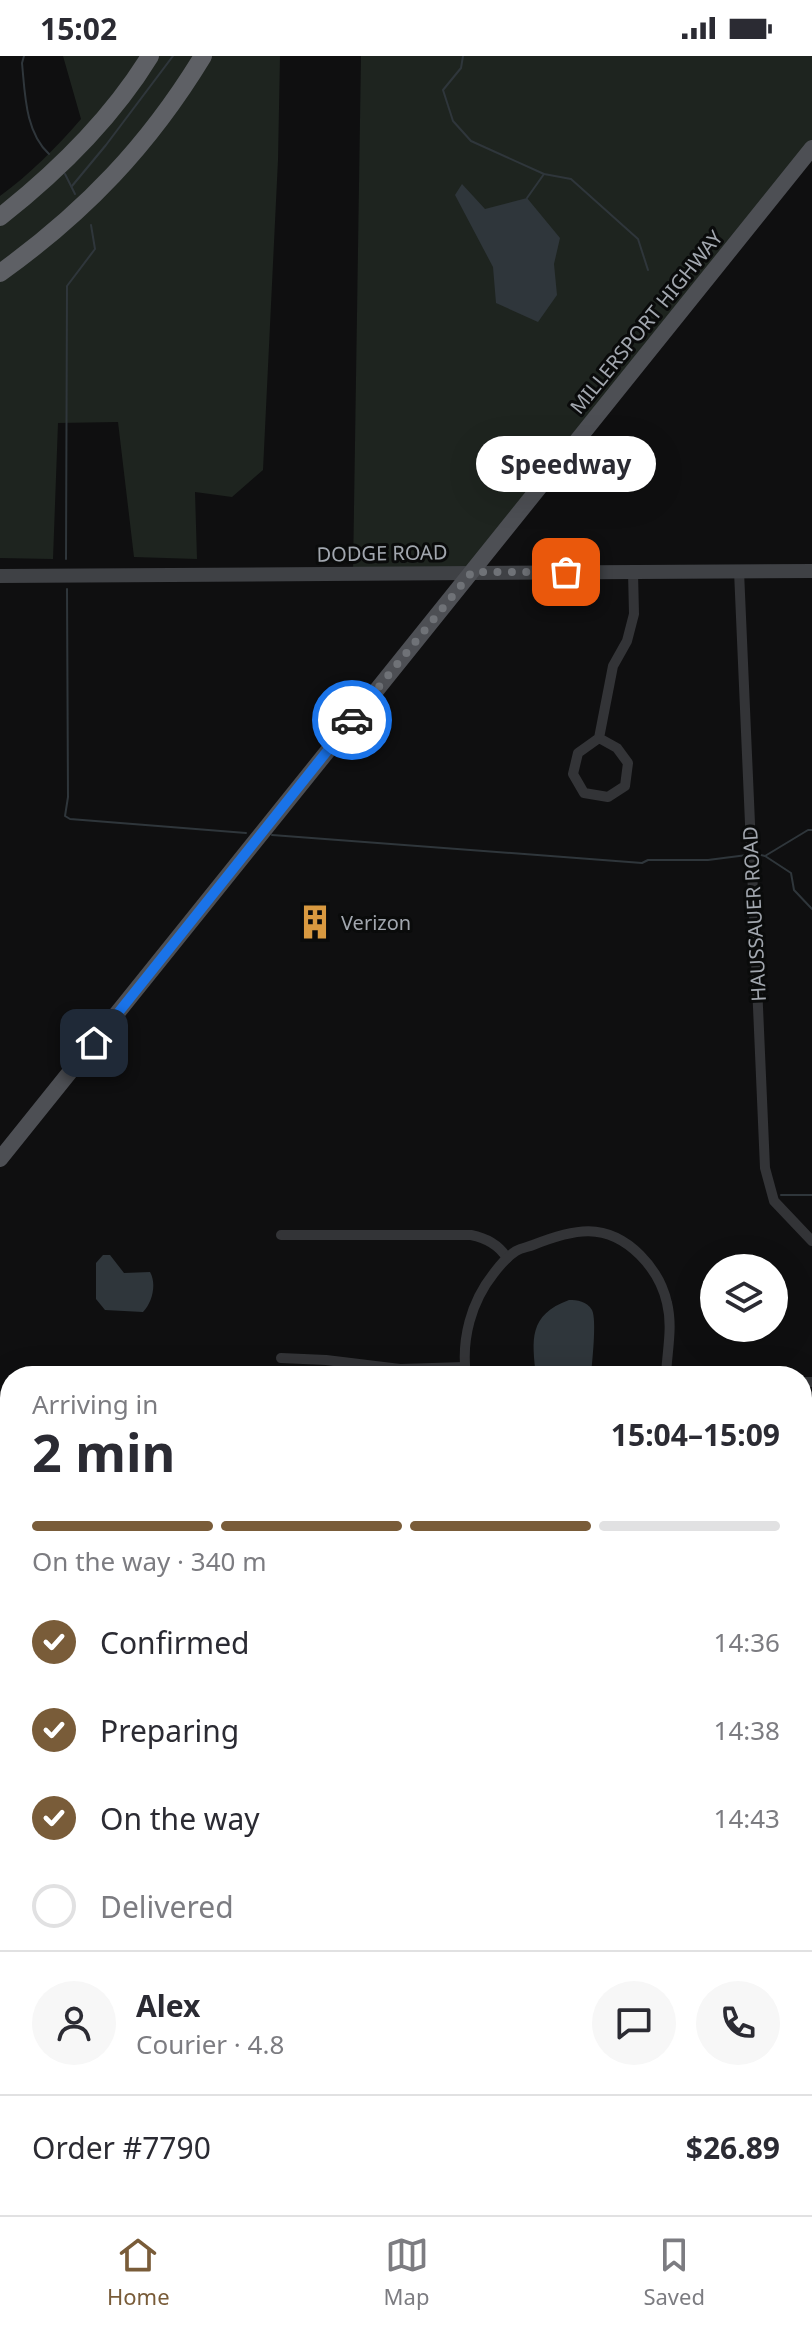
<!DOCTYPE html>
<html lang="en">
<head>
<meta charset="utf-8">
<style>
  body { margin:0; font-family:"Noto Sans",sans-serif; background:#f7f7f7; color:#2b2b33; height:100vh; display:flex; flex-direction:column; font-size:30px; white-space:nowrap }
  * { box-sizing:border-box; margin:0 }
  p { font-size:26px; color:#7c7c81 }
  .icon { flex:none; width:44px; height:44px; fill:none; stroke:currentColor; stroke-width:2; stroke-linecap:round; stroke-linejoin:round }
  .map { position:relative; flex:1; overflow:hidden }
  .side { position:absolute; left:0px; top:1310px; width:812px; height:850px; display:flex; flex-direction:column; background:#fff; border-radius:32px 32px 0 0; box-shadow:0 8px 32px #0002 }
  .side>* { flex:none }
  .fabs { position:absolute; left:700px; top:1198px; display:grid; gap:16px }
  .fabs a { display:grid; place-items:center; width:88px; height:88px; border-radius:50%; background:#fff; box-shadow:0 8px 32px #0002; font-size:40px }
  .pin { position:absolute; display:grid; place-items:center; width:68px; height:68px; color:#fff; margin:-34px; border-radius:16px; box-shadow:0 4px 12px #0006 }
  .courier { position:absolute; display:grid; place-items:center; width:80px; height:80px; margin:-40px; border:6px solid #1a73e8; border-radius:50%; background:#fff; color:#222; box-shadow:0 2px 10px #0007 }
  .bubble { position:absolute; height:56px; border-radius:28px; background:#fff; box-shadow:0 8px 32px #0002; font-size:26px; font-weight:700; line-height:56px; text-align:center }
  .summary em { font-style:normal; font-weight:700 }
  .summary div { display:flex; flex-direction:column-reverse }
  .summary { display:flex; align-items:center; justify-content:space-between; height:136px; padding:0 32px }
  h1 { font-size:52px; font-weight:700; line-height:60px }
  .bar { display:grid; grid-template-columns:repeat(4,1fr); gap:12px 8px; align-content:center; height:96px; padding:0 32px }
  .bar i { height:10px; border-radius:6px; background:#e1e1e2 }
  .bar .selected { background:#795c39 }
  .bar p { grid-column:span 4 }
  .line { display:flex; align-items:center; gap:20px; padding:0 32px; border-top:2px solid #e1e1e2 }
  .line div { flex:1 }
  .round { display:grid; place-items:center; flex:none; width:84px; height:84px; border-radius:42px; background:#f7f7f7 }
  ol { padding:0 32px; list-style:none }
  li { display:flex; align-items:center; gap:24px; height:88px }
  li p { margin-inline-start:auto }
  li .icon { padding:8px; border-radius:50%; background:#795c39; color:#fff; stroke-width:4 }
  li:last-child { color:#7c7c81 }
  li i { width:44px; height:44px; border:4px solid #e1e1e2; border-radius:50% }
  .status { display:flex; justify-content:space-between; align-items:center; height:56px; padding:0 40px; background:#fff; direction:ltr }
  .status svg { height:22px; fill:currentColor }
  .menu { display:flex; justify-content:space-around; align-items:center; height:112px; border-top:2px solid #e1e1e2; background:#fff; font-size:22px; color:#7c7c81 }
  .menu a { display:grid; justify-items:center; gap:4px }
  .menu .selected { color:#795c39 }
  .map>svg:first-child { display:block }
  .green { fill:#1e241f }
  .water { fill:#2f363b }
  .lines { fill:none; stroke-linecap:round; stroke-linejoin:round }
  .stream { stroke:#2f363b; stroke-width:2 }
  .street { stroke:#333437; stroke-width:10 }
  .secondary { stroke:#3f4145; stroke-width:14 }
  .primary { stroke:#4d4f54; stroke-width:16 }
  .highway { stroke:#5e6065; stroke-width:18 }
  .done { stroke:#6f7277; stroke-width:8; stroke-dasharray:0 14.4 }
  .route { stroke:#1a73e8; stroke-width:10 }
  .labels { text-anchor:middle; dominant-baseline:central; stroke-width:6; stroke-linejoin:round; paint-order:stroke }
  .street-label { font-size:20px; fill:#a2a7af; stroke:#0a0b0b }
  .poi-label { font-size:20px; fill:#a2a7af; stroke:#0a0b0b; text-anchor:start }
</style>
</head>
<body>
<div class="status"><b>15:02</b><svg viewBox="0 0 49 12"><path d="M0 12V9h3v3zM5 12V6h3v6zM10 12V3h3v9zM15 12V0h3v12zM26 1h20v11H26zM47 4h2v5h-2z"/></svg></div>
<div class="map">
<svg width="812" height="2159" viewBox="0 0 812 2159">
  <rect width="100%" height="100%" fill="#0f0f10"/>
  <!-- green -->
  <g class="green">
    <path d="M 63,0 L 280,0 L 278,104 L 263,414 L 232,441 L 195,436 L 197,503 L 134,501 L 118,366 L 58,367 L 53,503 L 0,502 L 0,140 C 30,118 57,91 81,63 Z"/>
    <path d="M 361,0 L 812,0 L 812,92 L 472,516 L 353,517 Z"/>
  </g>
  <!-- water -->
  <g class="water">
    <path d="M 462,128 L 485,153 L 527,142 L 560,182 L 554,208 L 557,239 L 538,266 L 496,247 L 493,211 L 455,139 Z"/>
    <path d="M 103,1199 L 110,1199 L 124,1217 L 150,1216 C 157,1228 152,1247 143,1256 L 105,1254 L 96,1243 L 96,1207 Z"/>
    <path d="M 569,1244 C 577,1244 587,1245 592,1254 C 597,1264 592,1307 591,1320 L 536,1320 C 532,1284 528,1259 569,1244 Z"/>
  </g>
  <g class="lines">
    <!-- stream -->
    <g class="stream">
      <path d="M 24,0 L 22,7 C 25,37 25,76 49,98"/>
      <path d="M 463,0 L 461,12 L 443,34 L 453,65 L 471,85 L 544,118 L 571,123 L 638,183 L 648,214"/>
      <path d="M 65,118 L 75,138"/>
      <path d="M 72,130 L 106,89 L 173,0"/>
      <path d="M 527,142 L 544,118"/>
      <path d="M 66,503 L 67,230 L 95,193 L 91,169"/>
      <path d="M 67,533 L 68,741 L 65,760 L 70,763 L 246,777"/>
      <path d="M 272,779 L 642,807 L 648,804 L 708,804 L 747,799"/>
      <path d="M 757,798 L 765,800 L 791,817 L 794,834 L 812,853"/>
      <path d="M 765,800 L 808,774 L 812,774"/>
      <path d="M 781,1139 L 812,1139"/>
    </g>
    <!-- street -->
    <g class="street">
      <path d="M 739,515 L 765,1112 L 774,1145 L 812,1185"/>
      <path d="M 599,682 L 617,692 L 628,707 L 625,730 L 608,741 L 584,737 L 573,718 L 578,697 L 599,682 L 613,610 L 627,585 L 634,558 L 633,516"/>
      <path d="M 281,1179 L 471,1179 C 486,1182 499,1189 507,1202"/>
      <path d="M 281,1302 L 326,1304 L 400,1313 L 465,1311"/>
      <path d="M 466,1320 C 461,1283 471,1246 494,1217 C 500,1209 508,1200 516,1195 C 521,1192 528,1191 533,1189 C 573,1173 606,1165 640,1199 C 653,1212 663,1229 667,1247 C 673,1271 667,1295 666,1320"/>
      <path d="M 802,1326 L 812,1326"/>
      <path d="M 0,1621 L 1,1405 L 10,1390"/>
      <path d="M 0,1674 L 10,1674"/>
      <path d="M 0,1799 L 10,1799"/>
      <path d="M 0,1926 L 10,1924"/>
      <path d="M 802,1953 L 812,1953"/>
      <path d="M 802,2103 L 812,2102"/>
      <path d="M 180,2150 L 187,2159"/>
      <path d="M 34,2159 L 43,2155 L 51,2159"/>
      <path d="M 216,2159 L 227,2150"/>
      <path d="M 626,2159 L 629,2150"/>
      <path d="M 754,2159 L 754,2150"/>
    </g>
    <!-- secondary -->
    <g class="secondary">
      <path d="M 0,520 L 812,515"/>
      <path d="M 802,1673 L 812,1664"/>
      <path d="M 440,2159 L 452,2150"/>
    </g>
    <!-- primary -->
    <path class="primary" d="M 0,1103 L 812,92"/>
    <!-- highway -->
    <g class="highway">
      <path d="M 0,161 C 57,116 112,62 150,0"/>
      <path d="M 0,217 C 85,156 149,89 203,0"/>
    </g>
  </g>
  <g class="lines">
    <!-- done -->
    <path class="done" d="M 352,664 L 472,516 L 566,516"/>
    <!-- route -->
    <path class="route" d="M 94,987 L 352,664"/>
  </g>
  <!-- icons -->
  <defs>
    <g id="building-bare" transform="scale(2.76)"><path d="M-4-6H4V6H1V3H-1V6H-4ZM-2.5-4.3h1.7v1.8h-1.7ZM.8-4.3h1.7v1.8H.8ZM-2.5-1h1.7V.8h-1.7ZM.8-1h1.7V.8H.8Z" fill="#d89940" stroke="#0a0b0b" stroke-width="2.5" paint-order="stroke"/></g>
  </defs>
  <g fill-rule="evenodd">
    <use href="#building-bare" x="315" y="866"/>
  </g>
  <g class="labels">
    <!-- street labels -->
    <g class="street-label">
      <text transform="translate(646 266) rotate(-51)">MILLERSPORT HIGHWAY</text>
      <text transform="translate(382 497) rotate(-1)">DODGE ROAD</text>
      <text transform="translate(754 858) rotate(-93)">HAUSSAUER ROAD</text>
    </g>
    <!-- poi labels -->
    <g class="poi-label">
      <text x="341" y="866">Verizon</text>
    </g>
  </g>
</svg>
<div class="fabs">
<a><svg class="icon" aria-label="layers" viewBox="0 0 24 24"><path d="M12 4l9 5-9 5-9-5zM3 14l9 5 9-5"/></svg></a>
</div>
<div class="pin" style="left:566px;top:516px;background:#ea580c"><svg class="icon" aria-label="bag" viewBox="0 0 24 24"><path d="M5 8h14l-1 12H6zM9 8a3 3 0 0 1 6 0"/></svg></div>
<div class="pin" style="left:94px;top:987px;background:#1f2937"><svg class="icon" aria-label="home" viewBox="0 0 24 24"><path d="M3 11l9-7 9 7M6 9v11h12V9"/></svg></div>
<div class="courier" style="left:352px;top:664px"><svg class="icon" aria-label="car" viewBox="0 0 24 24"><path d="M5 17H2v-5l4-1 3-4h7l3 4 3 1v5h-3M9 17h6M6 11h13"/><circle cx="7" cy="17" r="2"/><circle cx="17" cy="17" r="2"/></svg></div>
<div class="bubble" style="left:476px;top:380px;width:180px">Speedway</div>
<section class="side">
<div class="summary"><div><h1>2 min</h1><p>Arriving in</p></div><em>15:04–15:09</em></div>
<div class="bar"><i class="selected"></i><i class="selected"></i><i class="selected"></i><i></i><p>On the way · 340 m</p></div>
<ol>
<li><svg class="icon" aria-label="check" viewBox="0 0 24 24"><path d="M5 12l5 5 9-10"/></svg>Confirmed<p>14:36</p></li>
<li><svg class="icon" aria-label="check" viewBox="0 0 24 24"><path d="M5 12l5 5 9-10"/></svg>Preparing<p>14:38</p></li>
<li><svg class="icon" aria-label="check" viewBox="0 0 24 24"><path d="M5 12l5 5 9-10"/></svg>On the way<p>14:43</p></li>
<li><i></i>Delivered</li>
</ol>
<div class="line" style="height:144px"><a class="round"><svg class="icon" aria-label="person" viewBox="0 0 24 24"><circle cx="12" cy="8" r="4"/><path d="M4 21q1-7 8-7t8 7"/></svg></a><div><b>Alex</b><p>Courier · 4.8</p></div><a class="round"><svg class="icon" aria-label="chat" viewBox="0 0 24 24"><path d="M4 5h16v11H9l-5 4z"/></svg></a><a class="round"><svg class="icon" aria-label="phone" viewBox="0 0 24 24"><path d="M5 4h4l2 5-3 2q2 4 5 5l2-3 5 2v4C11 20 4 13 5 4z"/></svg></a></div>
<div class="line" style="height:104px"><div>Order #7790</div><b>$26.89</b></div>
</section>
</div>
<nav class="menu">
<a class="selected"><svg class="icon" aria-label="home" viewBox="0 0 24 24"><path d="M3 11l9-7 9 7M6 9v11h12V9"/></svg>Home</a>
<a><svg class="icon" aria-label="map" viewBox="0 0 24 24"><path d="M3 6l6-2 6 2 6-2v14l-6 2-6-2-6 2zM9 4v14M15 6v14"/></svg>Map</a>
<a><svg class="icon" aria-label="saved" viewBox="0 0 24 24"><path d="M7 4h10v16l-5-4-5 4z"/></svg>Saved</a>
</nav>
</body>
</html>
